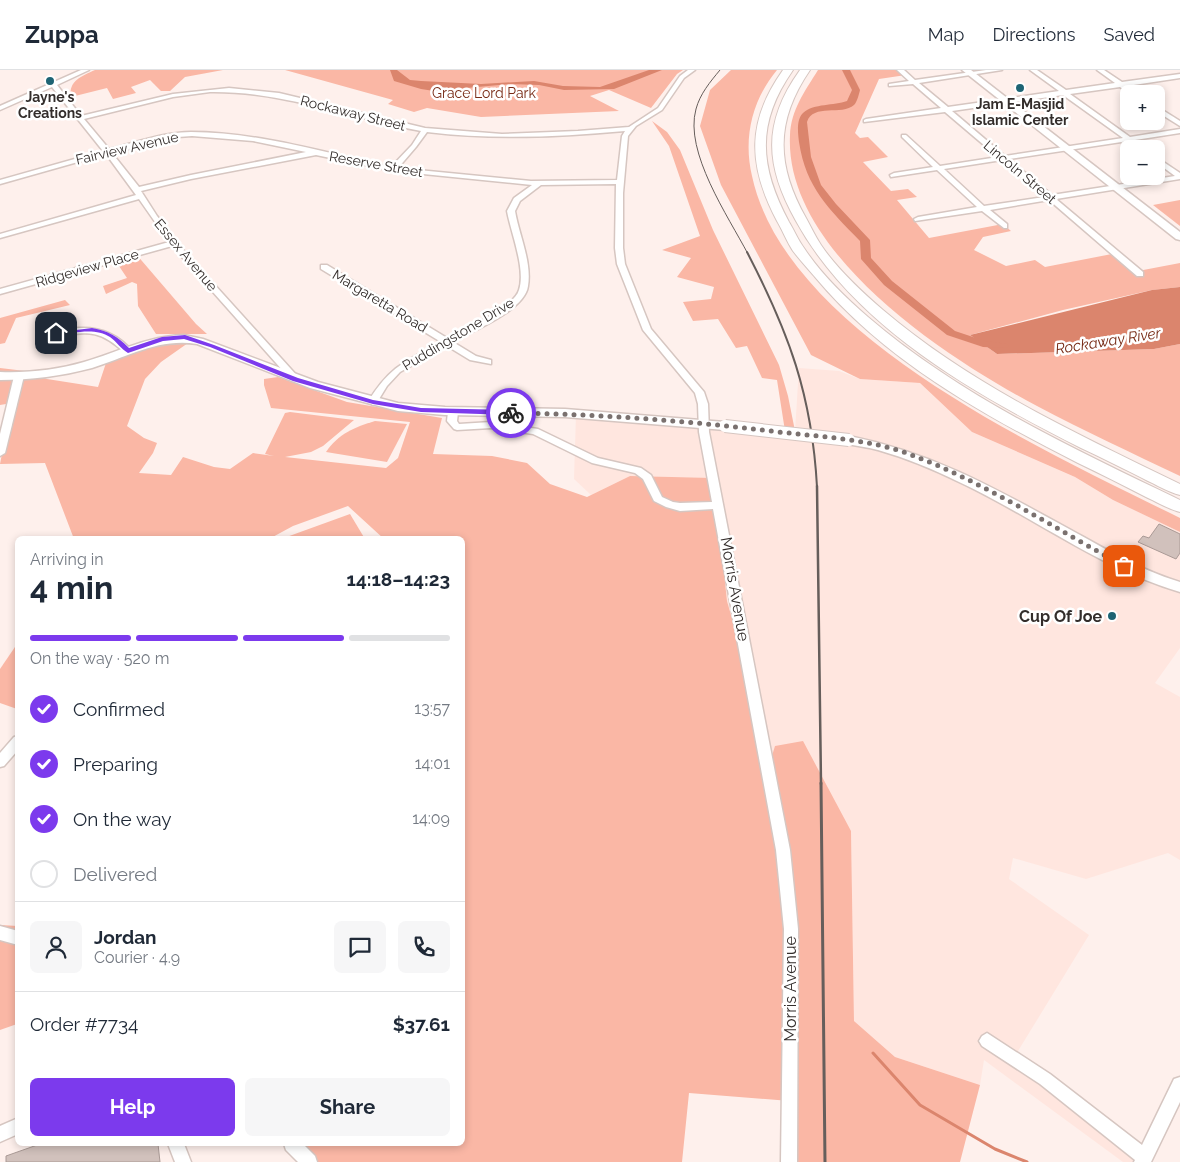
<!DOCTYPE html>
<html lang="en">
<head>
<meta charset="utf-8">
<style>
  body { margin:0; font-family:Raleway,sans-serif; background:#f6f6f7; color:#1f2937; height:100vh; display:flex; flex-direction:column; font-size:19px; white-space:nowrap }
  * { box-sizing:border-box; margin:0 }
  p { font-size:16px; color:#747a83 }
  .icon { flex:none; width:28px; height:28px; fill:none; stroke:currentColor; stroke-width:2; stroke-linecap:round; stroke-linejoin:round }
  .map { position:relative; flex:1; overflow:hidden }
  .drawer { position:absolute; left:15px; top:466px; width:450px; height:610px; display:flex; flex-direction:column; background:#fff; border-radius:8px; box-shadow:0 2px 8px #0003 }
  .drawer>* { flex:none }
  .buttons { position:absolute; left:1120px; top:15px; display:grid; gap:10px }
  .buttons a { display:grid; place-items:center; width:45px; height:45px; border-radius:8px; background:#fff; box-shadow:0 2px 8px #0003; font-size:25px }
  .pin { position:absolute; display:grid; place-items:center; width:42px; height:42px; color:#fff; margin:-21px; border-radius:10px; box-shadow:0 2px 8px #0006 }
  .courier { position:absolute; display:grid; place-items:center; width:50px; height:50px; margin:-25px; border:4px solid #7c3aed; border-radius:50%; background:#fff; color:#222; box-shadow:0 1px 6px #0007 }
  .overview em { font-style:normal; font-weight:700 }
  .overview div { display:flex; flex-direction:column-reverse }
  .overview { display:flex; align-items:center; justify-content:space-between; height:85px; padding:0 15px }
  h1 { font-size:32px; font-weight:700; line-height:38px }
  .bar { display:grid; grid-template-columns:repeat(4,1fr); gap:8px 5px; align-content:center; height:60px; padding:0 15px }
  .bar i { height:6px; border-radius:4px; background:#e0e1e3 }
  .bar .active { background:#7c3aed }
  .bar p { grid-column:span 4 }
  .line { display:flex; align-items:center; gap:12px; padding:0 15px; border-top:1px solid #e0e1e3 }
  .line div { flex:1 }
  .round { display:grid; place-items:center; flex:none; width:52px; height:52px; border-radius:8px; background:#f6f6f7 }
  ol { padding:0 15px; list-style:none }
  li { display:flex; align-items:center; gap:15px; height:55px }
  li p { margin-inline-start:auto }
  li .icon { padding:5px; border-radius:50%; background:#7c3aed; color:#fff; stroke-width:4 }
  li:last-child { color:#747a83 }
  li i { width:28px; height:28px; border:2px solid #e0e1e3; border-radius:50% }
  .button { display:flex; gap:10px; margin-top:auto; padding:10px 15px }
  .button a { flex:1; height:58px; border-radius:8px; background:#7c3aed; color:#fff; font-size:20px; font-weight:700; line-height:58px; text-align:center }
  .button a+a { background:#f6f6f7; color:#1f2937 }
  header { display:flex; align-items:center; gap:30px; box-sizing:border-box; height:70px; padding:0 25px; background:#fff; border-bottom:1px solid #e0e1e3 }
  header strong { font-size:24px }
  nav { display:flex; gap:28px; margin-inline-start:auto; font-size:18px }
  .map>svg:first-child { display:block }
  .built { fill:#ffe6df }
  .green { fill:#fab7a5 }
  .water { fill:#db856d }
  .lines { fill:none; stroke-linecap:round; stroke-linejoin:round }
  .stream { stroke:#db856d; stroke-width:3 }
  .river { fill:#db856d; fill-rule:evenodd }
  .building { fill:#d1c1bc; stroke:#aa9a96 }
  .minor-casing { stroke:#d6c6c1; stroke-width:3 }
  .major-casing { stroke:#d6c6c1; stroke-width:3 }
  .highway-casing { stroke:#d6c6c1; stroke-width:2 }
  .minor { fill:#fff; fill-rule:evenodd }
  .major { fill:#fff; fill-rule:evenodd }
  .highway { fill:#fff; fill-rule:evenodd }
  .rail-far3 { stroke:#665e5b; stroke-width:1 }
  .rail-far2 { stroke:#665e5b; stroke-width:2 }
  .rail-far1 { stroke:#665e5b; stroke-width:2.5 }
  .rail { stroke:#665e5b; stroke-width:3 }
  .major-bridge-casing { stroke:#d6c6c1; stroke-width:14; stroke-linecap:butt }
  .major-bridge { stroke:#fff; stroke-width:12 }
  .route { fill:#7c3aed }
  .done { stroke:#7a716f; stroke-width:5; stroke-dasharray:0 9 }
  .poi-dot { fill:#1e6474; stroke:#fff; stroke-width:2 }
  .labels { text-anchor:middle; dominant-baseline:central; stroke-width:5; stroke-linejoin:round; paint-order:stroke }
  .far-park-label { font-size:14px; fill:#782a15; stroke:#fff }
  .far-poi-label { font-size:14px; font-weight:bold; fill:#332d2b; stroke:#fff }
  .far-street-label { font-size:14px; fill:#332d2b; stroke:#fff }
  .far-water-label { font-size:15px; font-style:italic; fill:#762913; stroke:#fff }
  .street-label { font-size:16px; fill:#332d2b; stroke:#fff }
  .poi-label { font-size:16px; font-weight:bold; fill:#332d2b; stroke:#fff; text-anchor:end }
</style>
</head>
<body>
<header>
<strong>Zuppa</strong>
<nav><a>Map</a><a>Directions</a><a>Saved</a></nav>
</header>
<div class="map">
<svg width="1180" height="1092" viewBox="0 0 1180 1092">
  <rect width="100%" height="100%" fill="#fef0ec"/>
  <!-- built -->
  <path class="built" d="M 799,298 L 839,301 L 860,309 L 920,313 L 972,362 L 1075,407 L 1113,430 L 1180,462 L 1180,578 L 1155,613 L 1180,627 L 1180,790 L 1168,783 L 1086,809 L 1013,788 L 1009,809 L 1089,865 L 1015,986 L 1140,1092 L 1123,1092 L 984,990 L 980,1015 L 895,987 L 854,951 L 851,761 L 766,706 L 737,566 L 727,531 L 714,408 L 630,406 L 591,425 L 574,409 L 576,344 L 795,361 Z"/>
  <!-- green -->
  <g class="green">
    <path d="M 95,0 L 223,0 L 185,7 L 170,21 L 161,21 L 150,10 L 131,17 L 136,23 L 113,29 L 107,18 L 71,27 C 68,11 82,6 95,0 Z"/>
    <path d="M 285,0 L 683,0 L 677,4 L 651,38 L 609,20 L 590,26 L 619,41 L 481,47 L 427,38 L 414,42 L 388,34 L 393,30 Z"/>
    <path d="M 731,0 L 777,0 C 752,30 743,68 752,106 C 786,265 1047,382 1180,448 L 1180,462 L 1113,430 L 1075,407 L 972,362 L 920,313 L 860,309 L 811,285 L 721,115 L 700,56 L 710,20 Z"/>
    <path d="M 818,0 L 901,0 L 906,5 L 879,9 L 855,63 L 860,68 L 868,67 L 888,87 L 863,92 L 891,121 L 908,119 L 917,127 L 897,130 L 929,168 L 1003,154 L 1011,161 L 983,167 L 974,180 L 1006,196 L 1035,190 L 1045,197 L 1117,183 L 1138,201 L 1180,193 L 1180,217 L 1152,220 L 1063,240 L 970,265 L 997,284 L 1154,279 L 1180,274 L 1180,406 C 1132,383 1084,361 1037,336 C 946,288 784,182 790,65 C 791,40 805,21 818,0 Z"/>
    <path d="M 652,51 L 667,62 L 680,80 L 713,160 L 779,295 L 788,326 L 795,361 L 785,361 L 777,310 L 762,308 L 747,276 L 736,278 L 718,249 L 693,251 L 683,232 L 711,229 L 714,217 L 677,207 L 691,188 L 662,180 L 700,166 L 669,76 Z"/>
    <path d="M 1180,130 L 1180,156 L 1153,135 Z"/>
    <path d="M 136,184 L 196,254 L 207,264 L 156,264 L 138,236 L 137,214 L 132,212 L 106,224 L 103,216 L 127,208 L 115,190 Z"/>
    <path d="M 65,230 L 70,235 L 16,248 L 5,273 L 0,274 L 0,248 Z"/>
    <path d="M 169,271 L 188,273 L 161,292 L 145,309 L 127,356 L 144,368 L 157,373 L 153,383 L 139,403 L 171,405 L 183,387 L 214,397 L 230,399 L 253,383 L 274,386 L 265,384 L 285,343 L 290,342 L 354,350 L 323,376 L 311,382 L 285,387 L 386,398 L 398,388 L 410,352 L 271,338 L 264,315 L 264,309 L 278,307 L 347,332 L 442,348 L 433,384 L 492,386 L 527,393 L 550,414 L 587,427 L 630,406 L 714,408 L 727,531 L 737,566 L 750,569 L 766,705 L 775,676 L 803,671 L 851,761 L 854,951 L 895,987 L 980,1015 L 960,1092 L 790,1092 L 790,1031 L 689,1023 L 682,1092 L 314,1092 L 299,1074 L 462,1074 L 462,469 L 384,469 L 348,436 L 293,456 L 269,469 L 74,469 L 45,393 L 0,394 L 12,333 L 0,335 L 0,298 L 25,301 L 47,309 L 98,317 L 106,293 Z"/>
    <path d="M 375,351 L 407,354 L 387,392 L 326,382 C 338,364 355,357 375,351 Z"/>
    <path d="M 350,444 L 365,469 L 281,469 Z"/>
    <path d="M 17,574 L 17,639 L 0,633 L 0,599 Z"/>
    <path d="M 0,855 L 18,856 L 17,954 L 0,960 Z"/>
  </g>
  <!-- water -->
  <g class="water">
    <path d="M 390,0 L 397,0 L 410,10 L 421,11 L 481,14 L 534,11 L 563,16 L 600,17 L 649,0 L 662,0 L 614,19 L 564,20 L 539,15 L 510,14 L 434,21 L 421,19 L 394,11 Z"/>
    <path d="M 1180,217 L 1180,274 L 1154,279 L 997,284 L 970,265 L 1152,220 Z"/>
  </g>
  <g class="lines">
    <!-- stream -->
    <path class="stream" d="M 873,983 L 920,1035 L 995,1079 L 1027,1092"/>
    <!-- river -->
    <path class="river" d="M 842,0 L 850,0 L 860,20 C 859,24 857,32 854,35 C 842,46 813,33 807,52 L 811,87 L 821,115 L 836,134 L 870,170 L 871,188 L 892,211 L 955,261 L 985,271 L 1007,274 L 1009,276 L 1007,278 L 983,277 L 947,265 L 884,215 L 861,189 L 860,171 C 829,139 806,118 799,72 C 798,63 796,50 803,43 C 814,33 834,36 847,31 L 852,20 Z"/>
  </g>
  <!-- building -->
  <g class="building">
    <path d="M 1159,454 L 1180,464 L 1180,483 L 1176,489 L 1138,472 L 1143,466 L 1149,468 Z"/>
    <path d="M 40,1074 L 158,1074 L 160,1092 L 6,1092 L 6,1086 Z"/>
  </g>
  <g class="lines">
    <!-- minor casing -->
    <g class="minor-casing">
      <g id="minor">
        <path d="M 81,0 L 89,0 L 57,15 L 81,46 L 173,24 L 229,18 L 279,23 L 425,58 L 502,64 L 578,61 L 629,57 L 658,38 L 680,6 L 688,0 L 695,0 L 684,8 L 662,40 L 636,56 L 628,66 L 623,123 L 623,178 L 625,194 L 651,259 L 704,322 L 708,334 L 709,362 L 790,780 L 798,859 L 797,1092 L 781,1092 L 784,859 L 776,780 L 713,439 L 680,441 L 666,437 L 654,431 L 643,409 L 635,403 L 592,393 L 533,364 L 491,358 L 457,360 L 454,359 L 447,351 L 448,342 L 453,339 L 458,342 L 457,351 L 459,354 L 491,352 L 538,359 L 598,388 L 641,398 L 651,405 L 662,427 L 673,432 L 680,433 L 712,432 L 699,362 L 698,334 L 695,323 L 643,260 L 617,194 L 615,178 L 616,114 L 541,115 L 520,131 L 515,141 C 519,165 532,192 528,216 C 525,240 473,261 453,272 L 476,286 L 491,290 L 491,294 L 470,290 L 447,276 L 400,302 L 387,316 L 376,334 L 373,335 L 368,332 C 390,296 406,291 441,272 L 321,199 L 321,195 L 327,195 L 447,268 C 464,259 514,238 519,220 C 526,199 511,163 507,141 L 514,128 L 532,115 L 393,101 L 316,85 L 191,109 L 141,121 L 157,146 L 185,182 L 300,309 L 298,311 L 292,311 L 172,176 L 0,224 L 0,219 L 169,172 L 139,129 L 0,168 L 0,164 L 136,125 L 106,84 L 0,114 L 0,110 L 103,81 L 52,17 L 0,40 L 0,36 ZM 210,22 C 283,21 350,48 421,61 L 412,75 L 391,97 C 327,83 257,62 191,62 C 164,62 135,73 109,79 L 84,49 L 173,27 ZM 625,61 L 622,66 L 617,110 L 531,111 L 398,98 L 416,77 L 427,62 C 493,70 559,67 625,61 ZM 192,66 L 253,71 L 306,82 L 191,105 L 139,117 L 112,83 L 178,67 Z"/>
        <path d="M 897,0 L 904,0 L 915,10 L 986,0 L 1002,0 L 919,13 L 948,37 L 1059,21 L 1030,0 L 1037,0 L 1066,20 L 1115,13 L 1097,0 L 1104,0 L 1122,12 L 1180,4 L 1180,8 L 1127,16 L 1138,24 L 1130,24 L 1120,17 L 1070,24 L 1130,67 L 1180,59 L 1180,63 L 1135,70 L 1146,79 L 1138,79 L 1128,71 L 1009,89 L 1052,125 L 1175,106 L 1156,92 L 1156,87 L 1180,103 L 1180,109 L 1056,129 L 1143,202 L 1143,206 L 1137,206 L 1049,130 L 990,140 L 1007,154 L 1007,158 L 1004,158 L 982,141 L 915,151 L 914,149 L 918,147 L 977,137 L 937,100 L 891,107 L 890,105 L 894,103 L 933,97 L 902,67 L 902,65 L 906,65 L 940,96 L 998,87 L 945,42 L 864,52 L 864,50 L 866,49 L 941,38 L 913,14 L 889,16 L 889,14 L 909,11 ZM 1063,25 L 1123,68 L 1005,86 L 952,41 ZM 1002,90 L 1044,127 L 984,136 L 944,99 Z"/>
        <path d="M 1156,36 L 1180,51 L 1180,56 L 1156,41 Z"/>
        <path d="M 79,258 C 101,257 118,264 132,281 L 128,284 L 125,283 C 99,259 89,262 56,266 L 52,263 L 56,260 Z"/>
        <path d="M 19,303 L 24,306 L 5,383 L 0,386 L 0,364 L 14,306 Z"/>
        <path d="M 18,666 L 18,680 L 4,696 L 0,697 L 0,683 L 14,667 Z"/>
        <path d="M 0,856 L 18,861 L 18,875 L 0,870 Z"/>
        <path d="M 987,963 L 1050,1004 L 1142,1075 L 1174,1009 L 1180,1007 L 1180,1032 L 1151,1092 L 1134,1092 L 1135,1090 L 1040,1014 L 982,976 L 979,971 L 982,966 Z"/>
        <path d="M 18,1048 L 18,1064 L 0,1072 L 0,1056 Z"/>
        <path d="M 168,1074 L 184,1074 L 191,1092 L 175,1092 Z"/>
        <path d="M 284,1074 L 303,1074 L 315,1086 L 317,1092 L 298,1092 L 286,1080 Z"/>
      </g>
    </g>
    <!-- major casing -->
    <g class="major-casing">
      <g id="major">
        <path d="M 962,0 L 971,0 L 1180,162 L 1180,170 L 1176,169 Z"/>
        <path d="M 184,265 L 203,269 L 318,312 L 398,333 L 445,337 L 565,339 L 725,352 L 731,356 L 725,360 L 565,347 L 445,345 L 398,341 L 310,318 L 197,274 C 158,268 128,287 92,298 C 62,306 31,310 0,310 L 0,302 C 28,303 57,300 84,292 C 118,282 148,266 184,265 Z"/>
        <path d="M 849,366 C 929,382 989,415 1060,454 C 1099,475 1137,499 1180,512 L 1180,522 C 1101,499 1034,447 959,412 C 933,399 906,388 878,380 C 867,377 855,376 844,373 L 843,370 Z"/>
      </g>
    </g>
    <!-- highway casing -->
    <g class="highway-casing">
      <g id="highway">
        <path d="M 783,0 L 793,0 C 756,53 759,96 789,152 C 794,160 798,170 804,178 C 821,204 845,227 868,247 C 960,326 1072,378 1180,430 L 1180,442 C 1168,439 1157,432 1146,427 C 1123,415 1101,404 1078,393 C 983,345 884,290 815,207 C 808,199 800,190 793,181 C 787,172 783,161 777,151 C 748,96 746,52 783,0 Z"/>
        <path d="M 800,0 L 810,0 C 775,51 776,95 806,148 C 811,157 815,166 821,175 C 837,199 861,221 883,240 C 971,315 1077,364 1180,414 L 1180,425 C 1168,422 1157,415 1146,410 C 1124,399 1103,388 1081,378 C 976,325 854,257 796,151 C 765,96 762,53 800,0 Z"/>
      </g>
    </g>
    <!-- minor -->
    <use href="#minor" class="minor"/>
    <!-- major -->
    <use href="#major" class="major"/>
    <!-- highway -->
    <use href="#highway" class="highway"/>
    <!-- rail-far3 -->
    <path class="rail-far3" d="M 720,0 C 710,12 700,24 696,39 C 684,82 728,146 748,184"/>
    <!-- rail-far2 -->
    <path class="rail-far2" d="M 747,182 C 789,263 812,325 817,417"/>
    <!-- rail-far1 -->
    <path class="rail-far1" d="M 817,416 L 821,714"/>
    <!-- rail -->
    <path class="rail" d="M 821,713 L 825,1092"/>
    <!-- major-bridge casing -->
    <g class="major-bridge-casing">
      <path id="major-bridge" d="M 725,356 L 849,370"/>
    </g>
    <!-- major-bridge -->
    <use href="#major-bridge" class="major-bridge"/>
  </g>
  <!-- route -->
  <path class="route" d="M 92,258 C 109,261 117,266 129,278 L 162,267 L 185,265 L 214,275 L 298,308 L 373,330 L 421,338 L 511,340 L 514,343 L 511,345 L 421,342 L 373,334 L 293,311 L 210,277 L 184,269 L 163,271 L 128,283 C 121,279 117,272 110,267 C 96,257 73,263 56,265 L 53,263 Z"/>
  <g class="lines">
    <!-- done -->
    <path class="done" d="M 511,343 C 601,344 690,351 779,362 C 823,367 868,369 909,384 C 982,411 1056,459 1124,496"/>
  </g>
  <!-- markers -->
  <g class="poi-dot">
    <circle cx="50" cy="11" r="5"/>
    <circle cx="1020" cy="18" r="5"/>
    <circle cx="1112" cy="546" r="5"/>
  </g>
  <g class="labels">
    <!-- far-park labels -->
    <g class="far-park-label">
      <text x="484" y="23">Grace Lord Park</text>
    </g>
    <!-- far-poi labels -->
    <g class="far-poi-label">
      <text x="50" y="27">Jayne's<tspan x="50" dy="16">Creations</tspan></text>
      <text x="1020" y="34">Jam E-Masjid<tspan x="1020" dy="16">Islamic Center</tspan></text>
    </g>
    <!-- far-street labels -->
    <g class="far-street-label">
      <text transform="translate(353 43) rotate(14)">Rockaway Street</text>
      <text transform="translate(127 78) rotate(-13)">Fairview Avenue</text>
      <text transform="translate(376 94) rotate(10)">Reserve Street</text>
      <text transform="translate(1020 102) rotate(40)">Lincoln Street</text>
      <text transform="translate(186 185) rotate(50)">Essex Avenue</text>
      <text transform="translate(87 198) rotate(-16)">Ridgeview Place</text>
      <text transform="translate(380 231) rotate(31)">Margaretta Road</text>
      <text transform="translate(458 264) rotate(-31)">Puddingstone Drive</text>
    </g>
    <!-- far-water labels -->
    <g class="far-water-label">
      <text transform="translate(1108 271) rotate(-9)">Rockaway River</text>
    </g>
    <!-- street labels -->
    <g class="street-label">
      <text transform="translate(735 519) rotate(80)">Morris Avenue</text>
      <text transform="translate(790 919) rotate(-90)">Morris Avenue</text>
    </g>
    <!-- poi labels -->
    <g class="poi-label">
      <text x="1102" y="546">Cup Of Joe</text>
    </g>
  </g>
</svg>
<div class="buttons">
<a>+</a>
<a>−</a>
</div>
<div class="pin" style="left:1124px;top:496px;background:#ea580c"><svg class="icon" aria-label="bag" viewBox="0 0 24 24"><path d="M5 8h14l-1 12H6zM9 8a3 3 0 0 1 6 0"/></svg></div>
<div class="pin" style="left:56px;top:263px;background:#1f2937"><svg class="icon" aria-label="home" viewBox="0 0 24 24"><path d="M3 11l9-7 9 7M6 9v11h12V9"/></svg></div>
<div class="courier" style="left:511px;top:343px"><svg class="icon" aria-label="bike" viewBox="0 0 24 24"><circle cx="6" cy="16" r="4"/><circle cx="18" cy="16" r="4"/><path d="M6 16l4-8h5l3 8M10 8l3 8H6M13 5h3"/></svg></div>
<section class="drawer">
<div class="overview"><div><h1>4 min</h1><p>Arriving in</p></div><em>14:18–14:23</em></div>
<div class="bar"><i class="active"></i><i class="active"></i><i class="active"></i><i></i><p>On the way · 520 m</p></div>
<ol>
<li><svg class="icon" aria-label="check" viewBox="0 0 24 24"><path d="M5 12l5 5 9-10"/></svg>Confirmed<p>13:57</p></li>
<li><svg class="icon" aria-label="check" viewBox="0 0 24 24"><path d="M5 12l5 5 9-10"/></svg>Preparing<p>14:01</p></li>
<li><svg class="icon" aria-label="check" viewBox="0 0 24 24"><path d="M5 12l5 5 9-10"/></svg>On the way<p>14:09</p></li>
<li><i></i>Delivered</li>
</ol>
<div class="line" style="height:90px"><a class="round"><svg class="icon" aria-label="person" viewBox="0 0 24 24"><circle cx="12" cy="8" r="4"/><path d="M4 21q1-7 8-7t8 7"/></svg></a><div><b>Jordan</b><p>Courier · 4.9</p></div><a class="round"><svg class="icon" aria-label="chat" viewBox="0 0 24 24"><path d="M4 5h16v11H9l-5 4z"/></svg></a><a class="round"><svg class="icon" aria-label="phone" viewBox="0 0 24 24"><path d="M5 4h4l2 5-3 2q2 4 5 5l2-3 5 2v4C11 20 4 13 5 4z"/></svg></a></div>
<div class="line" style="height:65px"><div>Order #7734</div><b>$37.61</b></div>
<div class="button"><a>Help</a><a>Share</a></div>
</section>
</div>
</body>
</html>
